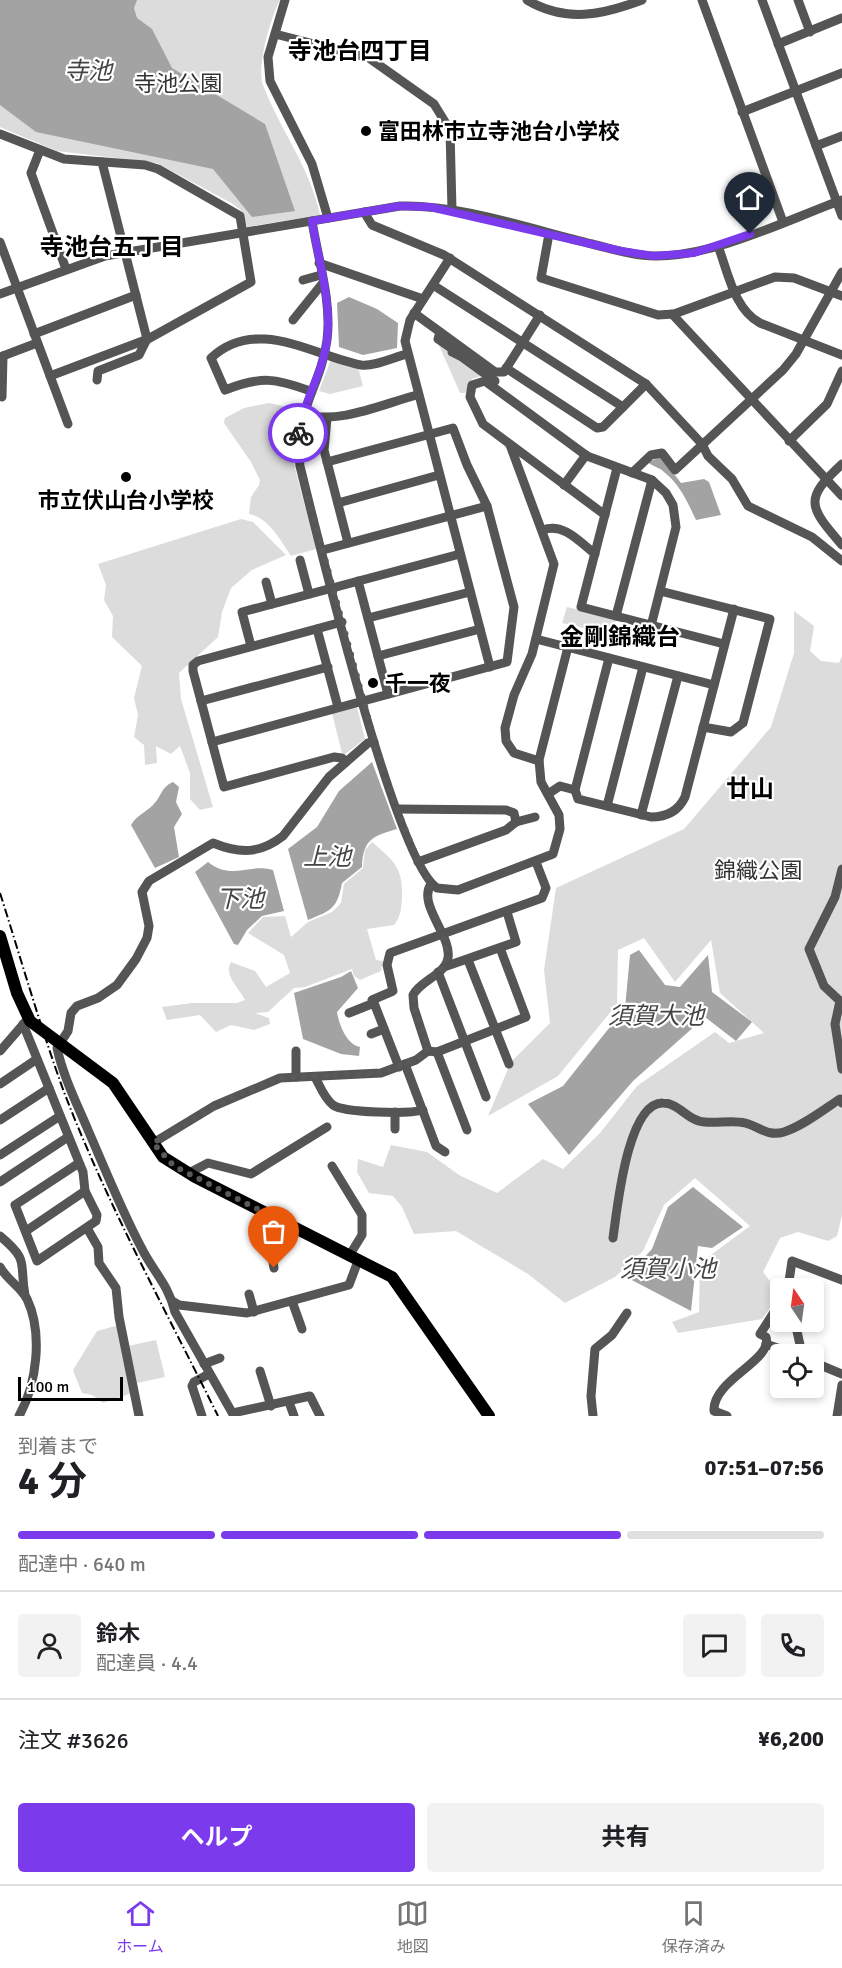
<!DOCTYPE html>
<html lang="ja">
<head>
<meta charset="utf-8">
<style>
  body { margin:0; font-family:Signika,"Noto Sans JP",sans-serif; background:#f2f2f2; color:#202124; height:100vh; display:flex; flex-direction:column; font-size:22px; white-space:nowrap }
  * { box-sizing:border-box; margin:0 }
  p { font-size:20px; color:#757577 }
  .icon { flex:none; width:33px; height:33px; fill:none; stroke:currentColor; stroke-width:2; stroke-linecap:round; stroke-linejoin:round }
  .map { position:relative; height:1416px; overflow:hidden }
  .details { display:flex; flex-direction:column; background:#fff; flex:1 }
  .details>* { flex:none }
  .needle { width:39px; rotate:347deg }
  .controls { position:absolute; left:770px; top:1278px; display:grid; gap:12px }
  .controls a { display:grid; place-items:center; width:54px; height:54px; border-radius:6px; background:#fff; box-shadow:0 3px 9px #0003; font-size:30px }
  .scale { position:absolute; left:18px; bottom:15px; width:105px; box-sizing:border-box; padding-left:6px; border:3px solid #000; border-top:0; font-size:16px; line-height:21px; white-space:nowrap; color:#000; -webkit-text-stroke:4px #fff; paint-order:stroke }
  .pin { position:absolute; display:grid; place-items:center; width:51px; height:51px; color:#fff; margin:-62px -26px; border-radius:50% 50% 50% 0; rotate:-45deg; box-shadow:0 0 6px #0007 }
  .pin .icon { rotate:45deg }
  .courier { position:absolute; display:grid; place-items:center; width:60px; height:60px; margin:-30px; border:4px solid #7c3aed; border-radius:50%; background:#fff; color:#222; box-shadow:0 2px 8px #0007 }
  .head em { font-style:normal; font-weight:700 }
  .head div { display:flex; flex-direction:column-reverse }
  .head { display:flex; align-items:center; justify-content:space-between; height:102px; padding:0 18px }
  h1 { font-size:39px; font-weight:700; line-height:45px }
  .bar { display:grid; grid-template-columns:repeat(4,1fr); gap:9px 6px; align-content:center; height:72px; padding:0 18px }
  .bar i { height:8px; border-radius:4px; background:#e0e0e0 }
  .bar .current { background:#7c3aed }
  .bar p { grid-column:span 4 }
  .line { display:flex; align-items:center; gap:15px; padding:0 18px; border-top:2px solid #e0e0e0 }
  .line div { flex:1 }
  .round { display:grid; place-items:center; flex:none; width:63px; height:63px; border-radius:6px; background:#f2f2f2 }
  .button { display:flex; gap:12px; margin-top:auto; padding:12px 18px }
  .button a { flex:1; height:69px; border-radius:6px; background:#7c3aed; color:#fff; font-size:24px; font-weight:700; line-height:69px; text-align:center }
  .button a+a { background:#f2f2f2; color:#202124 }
  .tab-bar { display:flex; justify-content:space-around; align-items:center; height:84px; border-top:2px solid #e0e0e0; background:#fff; font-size:16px; color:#757577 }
  .tab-bar a { display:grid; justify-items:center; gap:3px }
  .tab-bar .current { color:#7c3aed }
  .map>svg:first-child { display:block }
  .green { fill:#dcdcdc }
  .water { fill:#a3a3a3 }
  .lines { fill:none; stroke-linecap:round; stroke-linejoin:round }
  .minor { stroke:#555; stroke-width:9 }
  .major { stroke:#000; stroke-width:12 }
  .rail { stroke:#000; stroke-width:2; stroke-dasharray:9 3 1.5 3; stroke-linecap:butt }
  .done { stroke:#595959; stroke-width:6; stroke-dasharray:0 10.8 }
  .route { stroke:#7c3aed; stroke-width:8 }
  .poi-dot { fill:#000; stroke:#fff; stroke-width:2 }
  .labels { text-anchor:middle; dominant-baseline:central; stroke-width:4.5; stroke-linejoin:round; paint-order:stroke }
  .park-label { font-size:22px; fill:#333; stroke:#fff }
  .poi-label { font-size:22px; font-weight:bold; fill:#000; stroke:#fff; text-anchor:start }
  .neighbourhood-label { font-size:24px; font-weight:bold; fill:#000; stroke:#fff }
  .water-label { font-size:24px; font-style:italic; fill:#444; stroke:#fff }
</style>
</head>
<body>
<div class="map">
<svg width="842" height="1416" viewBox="0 0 842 1416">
  <rect width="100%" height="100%" fill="#fff"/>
  <!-- green -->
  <g class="green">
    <path d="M 0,0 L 280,0 C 271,16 256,68 263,85 C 280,130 310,167 320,215 L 247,227 L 243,212 L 233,204 L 157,163 L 57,151 L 0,127 Z"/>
    <path d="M 438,343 L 484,375 L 472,379 L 465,393 L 460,393 Z"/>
    <path d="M 331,359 L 358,367 L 363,386 L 330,394 L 319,391 Z"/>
    <path d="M 269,403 L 296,409 L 290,449 L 316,549 L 291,556 C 281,541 268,517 249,514 L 251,497 L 259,485 L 260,480 L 251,462 L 224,423 L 225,418 L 244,408 Z"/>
    <path d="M 241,519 L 253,522 L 286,555 L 252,570 L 231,588 L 222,612 L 218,637 L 179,673 L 181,699 L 213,807 L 200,810 L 190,799 L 190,773 L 180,746 L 171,754 L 156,746 L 157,763 L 145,765 L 144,745 L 134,737 L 138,715 L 134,698 L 142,666 L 112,637 L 113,616 L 104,600 L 106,585 L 98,564 Z"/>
    <path d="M 567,607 L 616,619 L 612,635 L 562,623 Z"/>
    <path d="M 794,611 L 814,626 L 810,651 L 821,661 L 839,663 L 842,656 L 842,1215 L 837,1236 L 828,1241 L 798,1232 L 780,1238 L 763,1272 L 780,1294 L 762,1319 L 678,1333 L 672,1322 L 699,1312 L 700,1263 L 750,1226 L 695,1178 L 664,1205 L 643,1251 L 615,1277 L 565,1303 L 528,1274 L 456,1231 L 414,1234 L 402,1207 L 393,1196 L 369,1193 L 357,1172 L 358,1159 L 383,1167 L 391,1145 L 427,1152 L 459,1175 L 497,1193 L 543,1159 L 563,1169 L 600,1133 L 637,1086 L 715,1032 L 729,1043 L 764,1033 L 720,993 L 711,940 L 675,982 L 644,938 L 618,950 L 617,1004 L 558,1076 L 488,1116 L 511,1062 L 550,1023 L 544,970 L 556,888 L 684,829 L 771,727 L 794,653 Z"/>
    <path d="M 357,707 L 365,739 L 345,754 L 342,753 L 332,713 Z"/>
    <path d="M 372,842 C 394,861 403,867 402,898 C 401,909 401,916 394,925 L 367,929 L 376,960 L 383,961 L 381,971 L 360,980 L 354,976 L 352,969 L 305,987 L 294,988 L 268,1012 L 255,1013 L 269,1018 L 270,1024 L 254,1030 L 231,1025 L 216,1032 L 200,1015 L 167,1020 L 162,1007 L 192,1003 L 237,1003 L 245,1000 C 239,988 223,975 231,962 L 255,971 L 266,987 L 290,973 L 284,955 L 248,933 L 263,917 L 285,916 L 291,937 L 308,922 L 332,912 L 341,903 L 344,884 L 363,868 L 365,850 Z"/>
    <path d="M 119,1325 L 135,1392 L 103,1403 L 92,1395 L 82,1393 L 73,1370 L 97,1331 Z"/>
    <path d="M 156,1340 L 165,1377 L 137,1383 L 128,1346 Z"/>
  </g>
  <!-- water -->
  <g class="water">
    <path d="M 0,0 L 137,0 L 134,8 L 137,18 L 152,29 L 172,68 L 265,124 L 295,211 L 252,217 L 213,169 L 36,132 L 0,105 Z"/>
    <path d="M 349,297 L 377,309 L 398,323 L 397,348 L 363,355 L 339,347 L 337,303 Z"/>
    <path d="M 661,457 L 681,483 L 704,479 L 709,482 L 721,515 L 696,520 C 687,501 680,485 664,472 C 659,467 653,467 648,462 Z"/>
    <path d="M 372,762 L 397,829 C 373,836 363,839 362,867 L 342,883 C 337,909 332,910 308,920 L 288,849 L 317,827 L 339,791 Z"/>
    <path d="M 173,782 L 179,787 L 176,802 L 182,814 L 174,827 L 179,857 L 155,868 L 131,825 C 137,815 145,813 153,805 C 162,796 161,787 173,782 Z"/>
    <path d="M 208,862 C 232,881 249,863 273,870 L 284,911 L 262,916 L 247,930 L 238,945 L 234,944 L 195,872 Z"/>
    <path d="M 639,950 L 665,985 L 680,987 L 708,955 L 712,992 L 752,1022 L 736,1041 L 705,1017 L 633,1081 L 569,1155 L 528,1104 L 563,1086 L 625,1008 L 630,955 Z"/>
    <path d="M 351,971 L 358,988 L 337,1012 C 339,1024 346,1044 360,1047 L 359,1056 L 341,1054 L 303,1039 L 294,993 L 341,977 Z"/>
    <path d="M 693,1187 L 743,1227 L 712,1248 L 698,1246 L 691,1311 L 626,1277 L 652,1249 L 668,1207 Z"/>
  </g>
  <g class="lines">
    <!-- minor -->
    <g class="minor">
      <path d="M 285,0 L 268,57 L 270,81 L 312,164 L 328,218"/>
      <path d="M 527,0 C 566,23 602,15 642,0"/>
      <path d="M 702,0 L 783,222"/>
      <path d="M 762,0 L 842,216"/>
      <path d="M 798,0 L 810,32"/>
      <path d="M 275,34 L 369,58 L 434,104 L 450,130 L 452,210"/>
      <path d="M 778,44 L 842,18"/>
      <path d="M 742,112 L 842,73"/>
      <path d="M 0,134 L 64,159 L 145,165 L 158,169 L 240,216 L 251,282 L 148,339 L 50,376"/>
      <path d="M 816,146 L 842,136"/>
      <path d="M 40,150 L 31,173 L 66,269"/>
      <path d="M 364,212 L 372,225 L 444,255 L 646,384 L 702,444 L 708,456 L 732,479 L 748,506 L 812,537 L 842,561"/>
      <path d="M 312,221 C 318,259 332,302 327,340 C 321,387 292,415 300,466 C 316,531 395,860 437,888 L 458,890 L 553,854 L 560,829 L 559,815 L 541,782 L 539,760 L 568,647"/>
      <path d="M 549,234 L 541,278 L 658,315 L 674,314 L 775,277 L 794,278 L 842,296"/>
      <path d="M 0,242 L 68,424"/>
      <path d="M 718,246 C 728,272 734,309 760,323 L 842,355"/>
      <path d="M 450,258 L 410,320 L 405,341 L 490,667"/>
      <path d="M 319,263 L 423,299"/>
      <path d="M 303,280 L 321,275"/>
      <path d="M 433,285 L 623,407"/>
      <path d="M 0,294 L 105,256 L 400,206 C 460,204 533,230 592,244 C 613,249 634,256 655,256 C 713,257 787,220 842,200"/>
      <path d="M 414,313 L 495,372 L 504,372 L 540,315"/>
      <path d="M 672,314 L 842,496"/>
      <path d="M 293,320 L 322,284"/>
      <path d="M 440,332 L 438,339 L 454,350 L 452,352 L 462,357 L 495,381"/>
      <path d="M 34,334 L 136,295"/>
      <path d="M 0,357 L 37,343"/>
      <path d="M 506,368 L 597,428 L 603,427 L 646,384"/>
      <path d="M 97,380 L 98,371 L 139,355 L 147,339 L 102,162"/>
      <path d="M 310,391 C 275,378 261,376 225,390 L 211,358 C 256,316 312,355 361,365 C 374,367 394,357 407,354"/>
      <path d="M 2,397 L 3,356"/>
      <path d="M 302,414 C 339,425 382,404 417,395"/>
      <path d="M 327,418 L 324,450 L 348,543"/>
      <path d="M 789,441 L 827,404 L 842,371"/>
      <path d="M 510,445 L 554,564 L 532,654 L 514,695 L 505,728 L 506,741 L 514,753 L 539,761"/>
      <path d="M 842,464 C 804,499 808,506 842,545"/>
      <path d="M 617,468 L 581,607 L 724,644"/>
      <path d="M 632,473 L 651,455 L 662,453 L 675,470 L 783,370 L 796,354 L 842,272"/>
      <path d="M 564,485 L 586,455"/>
      <path d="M 338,503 L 439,475"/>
      <path d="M 605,515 L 483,424 L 470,397 L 472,385 L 485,381 L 587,456 L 652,480 L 666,493 L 673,505 L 676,527 L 651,626"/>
      <path d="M 543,530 C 563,522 580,542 595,554"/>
      <path d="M 323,550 L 487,506"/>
      <path d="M 300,560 L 309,594"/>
      <path d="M 358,581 L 388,694"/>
      <path d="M 266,582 L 272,604"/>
      <path d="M 660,591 L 770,619 L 743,723 L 731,732 L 703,727"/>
      <path d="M 616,616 L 652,480"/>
      <path d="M 368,618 L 470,592"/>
      <path d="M 342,622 L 198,661 L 193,665 L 193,671 L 224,787 L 334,757 L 342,758 L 346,762"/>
      <path d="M 317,629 L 338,707"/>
      <path d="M 536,639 L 714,685"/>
      <path d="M 251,646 L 242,612 L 460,554"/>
      <path d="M 378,656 L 480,629"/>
      <path d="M 609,658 L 575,790 L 578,799 L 651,817 C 666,817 678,812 685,797 L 734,609"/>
      <path d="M 201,701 L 328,667"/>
      <path d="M 212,742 L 507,662 L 514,607 L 487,506 L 467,465 L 453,428 L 327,462"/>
      <path d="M 548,794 L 560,786 L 575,790"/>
      <path d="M 607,806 L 643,667"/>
      <path d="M 397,809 L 506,810 L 514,813 L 516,822"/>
      <path d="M 641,815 L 678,676"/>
      <path d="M 418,862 L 506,830 L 516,822 L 535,817"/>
      <path d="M 842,869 L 835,897 L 809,949 L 824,986 L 840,1001 L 835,1024 L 842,1069"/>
      <path d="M 468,960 L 509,1064"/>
      <path d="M 444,967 L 516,942 L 507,912"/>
      <path d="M 438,972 L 486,1097"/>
      <path d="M 374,1003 L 399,1067"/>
      <path d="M 349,1013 L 374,1003 L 372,1000 L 393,991 L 387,965 L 390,953 L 542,898 L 546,888 L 536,862"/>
      <path d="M 23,1024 L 83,1172 L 85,1191 L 97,1215 L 96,1221 L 37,1261 L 15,1205 L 79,1163"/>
      <path d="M 371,1034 L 384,1029"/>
      <path d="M 0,1051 L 27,1020"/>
      <path d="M 296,1051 L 296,1077"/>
      <path d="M 428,1051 L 414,1008 L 413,995 C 421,980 445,975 448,958 C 452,936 417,904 431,884"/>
      <path d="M 428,1051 L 437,1052 L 526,1017 L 500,948"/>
      <path d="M 437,1052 L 467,1130"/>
      <path d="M 405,1064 L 436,1146 L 445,1152"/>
      <path d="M 315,1077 C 320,1086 324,1098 333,1105 C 344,1113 409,1114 423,1110"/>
      <path d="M 0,1084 L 37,1059"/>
      <path d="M 395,1112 L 395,1129"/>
      <path d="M 0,1120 L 49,1088"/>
      <path d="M 153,1143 L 214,1106 L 280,1078 L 381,1073 L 416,1060 L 428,1051"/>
      <path d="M 0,1155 L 60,1116"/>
      <path d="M 332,1166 L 362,1215 L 362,1235 L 349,1256"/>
      <path d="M 189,1173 L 208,1163 L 251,1174 L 327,1127"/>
      <path d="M 0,1182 L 68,1137"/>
      <path d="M 265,1213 L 274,1268"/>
      <path d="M 87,1228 L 98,1247 L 99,1263 L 116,1288 L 119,1317 L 139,1416"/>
      <path d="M 26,1231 L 85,1191"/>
      <path d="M 0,1236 C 30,1261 19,1262 25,1295"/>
      <path d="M 613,1238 C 617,1211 627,1102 663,1103 C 678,1103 686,1118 699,1121 C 713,1125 731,1119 745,1123 C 760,1127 768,1137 784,1132 C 803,1126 823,1110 840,1099 L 842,1103"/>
      <path d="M 0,1267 C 7,1280 20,1286 27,1299 C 43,1333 37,1384 19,1416"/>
      <path d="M 788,1288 L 792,1261 L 842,1280"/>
      <path d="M 249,1294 L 254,1312"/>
      <path d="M 172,1301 L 179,1305 L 247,1313 L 349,1285 L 358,1261"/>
      <path d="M 292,1301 L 302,1329"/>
      <path d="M 795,1322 L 802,1354"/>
      <path d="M 766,1344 L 795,1354"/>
      <path d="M 813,1362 L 842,1374"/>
      <path d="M 204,1364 L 220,1358"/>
      <path d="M 260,1371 L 271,1406"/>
      <path d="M 289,1402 L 294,1416"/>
      <path d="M 233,1413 L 310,1396 L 320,1416"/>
      <path d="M 202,1416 L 192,1386 L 194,1382 L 209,1374"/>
      <path d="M 234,1416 L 175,1312 C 169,1285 152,1270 141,1247 C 121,1209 105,1169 88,1130 C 77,1104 63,1076 57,1048 L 68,1031 L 71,1013 L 77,1006 L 98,998 L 117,985 L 136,959 L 147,938 L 149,926 L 142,892 L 149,881 L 213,843 C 240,854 260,854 283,836 L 329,777 L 368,743 L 374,742"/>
      <path d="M 593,1416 L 591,1396 L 595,1349 L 612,1335 L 627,1313"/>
      <path d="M 727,1416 L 714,1411 C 712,1380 773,1361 766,1337 L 760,1334 L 780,1303"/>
      <path d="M 837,1416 L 842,1385"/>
    </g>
    <!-- major -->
    <path class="major" d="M 0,936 L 17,993 L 30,1021 L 113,1083 L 163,1157 L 195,1177 L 392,1277 L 489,1416"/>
    <!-- rail -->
    <path class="rail" d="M 0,893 C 21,959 40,1026 64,1092 C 107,1204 165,1309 218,1416"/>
  </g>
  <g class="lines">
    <!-- done -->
    <path class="done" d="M 274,1268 L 265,1213 L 174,1166 L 153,1143 L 226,1100 L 280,1078 L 381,1073 L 425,1055 L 428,1047 L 414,1008 L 413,995 C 420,982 432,978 442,969 C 456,955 434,914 427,897 L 427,890 L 431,884 L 422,871 L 384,776 L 300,466 L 298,433"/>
    <!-- route -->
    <path class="route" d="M 298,433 C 304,401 323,372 327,340 C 332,302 318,259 312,221 L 400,206 L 430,207 L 621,251 L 654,256 L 694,253 L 750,234"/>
  </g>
  <!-- markers -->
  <g class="poi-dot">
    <circle cx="366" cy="131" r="6"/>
    <circle cx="126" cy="477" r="6"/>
    <circle cx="373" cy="683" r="6"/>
  </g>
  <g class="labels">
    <!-- park labels -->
    <g class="park-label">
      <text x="178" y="83">寺池公園</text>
      <text x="758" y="870">錦織公園</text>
    </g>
    <!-- poi labels -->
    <g class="poi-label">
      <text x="378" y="131">富田林市立寺池台小学校</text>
      <text x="126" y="500" text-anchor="middle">市立伏山台小学校</text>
      <text x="385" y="683">千一夜</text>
    </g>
    <!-- neighbourhood labels -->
    <g class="neighbourhood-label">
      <text x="360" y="51">寺池台四丁目</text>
      <text x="112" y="247">寺池台五丁目</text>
      <text x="620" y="637">金剛錦織台</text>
      <text x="750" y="789">廿山</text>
    </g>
    <!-- water labels -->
    <g class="water-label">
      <text x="88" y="71">寺池</text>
      <text x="327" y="857">上池</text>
      <text x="240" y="899">下池</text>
      <text x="656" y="1016">須賀大池</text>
      <text x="668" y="1269">須賀小池</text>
    </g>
  </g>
</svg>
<div class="controls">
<a><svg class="needle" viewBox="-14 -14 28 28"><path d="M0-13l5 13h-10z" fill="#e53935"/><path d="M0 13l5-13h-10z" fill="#757577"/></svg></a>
<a><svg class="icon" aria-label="locate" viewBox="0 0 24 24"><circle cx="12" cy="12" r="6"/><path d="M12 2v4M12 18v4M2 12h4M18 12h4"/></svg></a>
</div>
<div class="scale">100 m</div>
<div class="pin" style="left:274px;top:1268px;background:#ea580c"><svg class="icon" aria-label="bag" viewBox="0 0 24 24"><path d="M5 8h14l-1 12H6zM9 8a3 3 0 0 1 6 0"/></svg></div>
<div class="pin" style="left:750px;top:234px;background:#1f2937"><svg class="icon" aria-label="home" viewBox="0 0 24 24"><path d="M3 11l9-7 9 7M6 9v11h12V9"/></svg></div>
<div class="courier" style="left:298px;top:433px"><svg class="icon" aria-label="bike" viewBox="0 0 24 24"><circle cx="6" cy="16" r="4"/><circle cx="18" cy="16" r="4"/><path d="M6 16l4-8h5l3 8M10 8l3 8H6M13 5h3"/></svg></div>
</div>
<section class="details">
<div class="head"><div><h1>4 分</h1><p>到着まで</p></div><em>07:51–07:56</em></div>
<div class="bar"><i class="current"></i><i class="current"></i><i class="current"></i><i></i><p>配達中 · 640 m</p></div>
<div class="line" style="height:108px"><a class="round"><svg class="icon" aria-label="person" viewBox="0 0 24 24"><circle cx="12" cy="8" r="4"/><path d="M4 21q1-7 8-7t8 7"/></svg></a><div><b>鈴木</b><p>配達員 · 4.4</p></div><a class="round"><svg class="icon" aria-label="chat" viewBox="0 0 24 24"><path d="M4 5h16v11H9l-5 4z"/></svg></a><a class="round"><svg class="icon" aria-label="phone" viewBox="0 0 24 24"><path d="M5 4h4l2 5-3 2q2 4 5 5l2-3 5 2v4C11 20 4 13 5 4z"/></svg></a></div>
<div class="line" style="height:78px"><div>注文 #3626</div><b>¥6,200</b></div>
<div class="button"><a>ヘルプ</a><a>共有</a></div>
</section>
<nav class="tab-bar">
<a class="current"><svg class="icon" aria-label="home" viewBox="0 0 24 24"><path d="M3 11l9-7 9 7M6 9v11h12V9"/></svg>ホーム</a>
<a><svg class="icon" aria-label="map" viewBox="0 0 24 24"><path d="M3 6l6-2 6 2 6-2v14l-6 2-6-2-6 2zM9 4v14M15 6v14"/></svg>地図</a>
<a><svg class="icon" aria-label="saved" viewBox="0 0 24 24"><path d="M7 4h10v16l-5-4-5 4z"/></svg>保存済み</a>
</nav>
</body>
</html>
